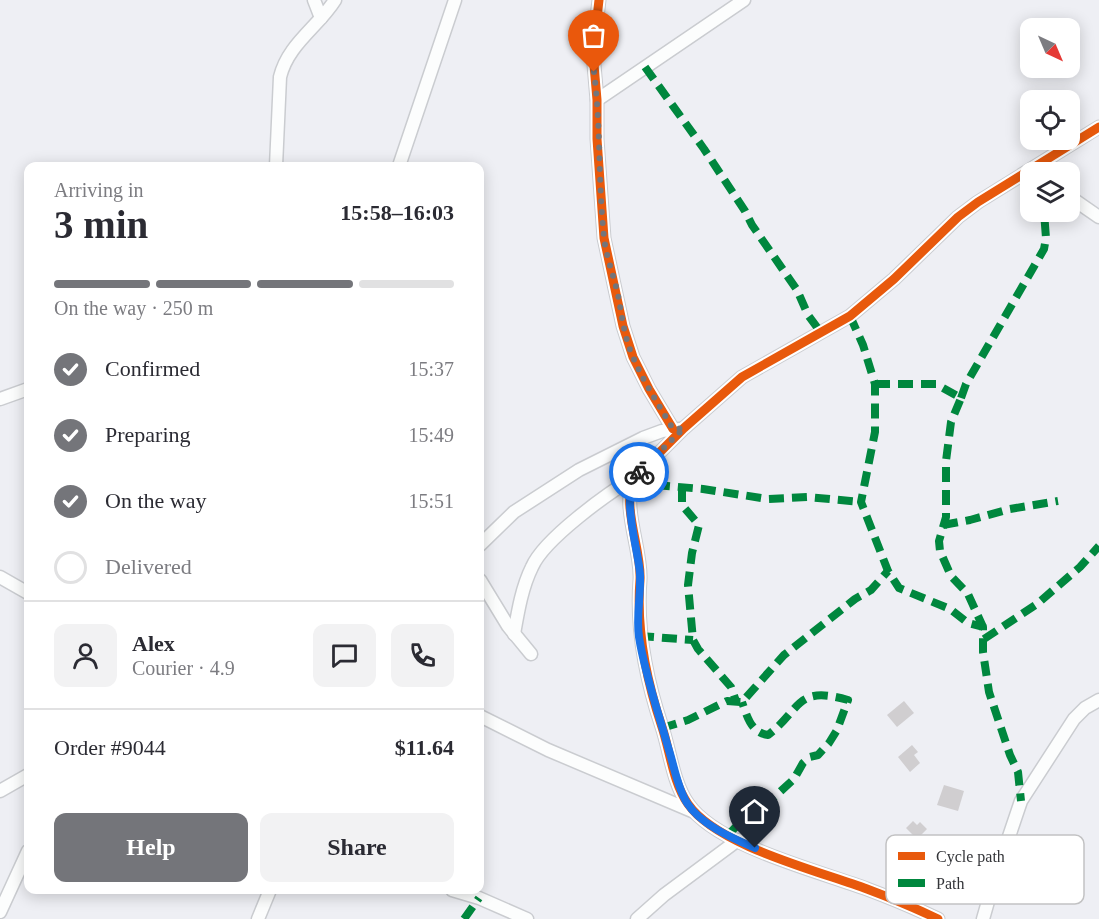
<!DOCTYPE html>
<html lang="en">
<head>
<meta charset="utf-8">
<style>
  body { margin:0; font-family:Georgia,serif; background:#f2f2f3; color:#2b2b33; height:100vh; display:flex; flex-direction:column; font-size:22px; white-space:nowrap }
  * { box-sizing:border-box; margin:0 }
  p { font-size:20px; color:#7c7c81 }
  .icon { flex:none; width:33px; height:33px; fill:none; stroke:currentColor; stroke-width:2; stroke-linecap:round; stroke-linejoin:round }
  .map { position:relative; flex:1; overflow:hidden }
  .sheet { position:absolute; left:24px; top:162px; width:460px; height:732px; display:flex; flex-direction:column; background:#fff; border-radius:12px; box-shadow:0 3px 15px #0003 }
  .sheet>* { flex:none }
  .needle { width:39px; rotate:136deg }
  .tools { position:absolute; left:1020px; top:18px; display:grid; gap:12px }
  .tools a { display:grid; place-items:center; width:60px; height:60px; border-radius:12px; background:#fff; box-shadow:0 3px 15px #0003; font-size:30px }
  .pin { position:absolute; display:grid; place-items:center; width:51px; height:51px; color:#fff; margin:-62px -26px; border-radius:50% 50% 50% 0; rotate:-45deg; box-shadow:0 0 6px #0007 }
  .pin .icon { rotate:45deg }
  .courier { position:absolute; display:grid; place-items:center; width:60px; height:60px; margin:-30px; border:4px solid #1a73e8; border-radius:50%; background:#fff; color:#222; box-shadow:0 2px 8px #0007 }
  .head em { font-style:normal; font-weight:700 }
  .head div { display:flex; flex-direction:column-reverse }
  .head { display:flex; align-items:center; justify-content:space-between; height:102px; padding:0 30px }
  h1 { font-size:39px; font-weight:700; line-height:45px }
  .bar { display:grid; grid-template-columns:repeat(4,1fr); gap:9px 6px; align-content:center; height:72px; padding:0 30px }
  .bar i { height:8px; border-radius:4px; background:#e1e1e2 }
  .bar .current { background:#74757a }
  .bar p { grid-column:span 4 }
  .line { display:flex; align-items:center; gap:15px; padding:0 30px; border-top:2px solid #e1e1e2 }
  .line div { flex:1 }
  .round { display:grid; place-items:center; flex:none; width:63px; height:63px; border-radius:12px; background:#f2f2f3 }
  ol { padding:0 30px; list-style:none }
  li { display:flex; align-items:center; gap:18px; height:66px }
  li p { margin-inline-start:auto }
  li .icon { padding:6px; border-radius:50%; background:#74757a; color:#fff; stroke-width:4 }
  li:last-child { color:#7c7c81 }
  li i { width:33px; height:33px; border:3px solid #e1e1e2; border-radius:50% }
  .cta { display:flex; gap:12px; margin-top:auto; padding:12px 30px }
  .cta a { flex:1; height:69px; border-radius:12px; background:#74757a; color:#fff; font-size:24px; font-weight:700; line-height:69px; text-align:center }
  .cta a+a { background:#f2f2f3; color:#2b2b33 }
  .map>svg:first-child { display:block }
  .building { fill:#d0ced0 }
  .lines { fill:none; stroke-linecap:round; stroke-linejoin:round }
  .minor-casing { stroke:#caccd0; stroke-width:15 }
  .minor { stroke:#fcfdfd; stroke-width:12 }
  .quiet { stroke:#00873e; stroke-width:8; stroke-dasharray:15 8; stroke-linecap:butt }
  .cycleway-casing { stroke:#fff; stroke-width:13 }
  .cycleway { stroke:#e8590c; stroke-width:9 }
  .done { stroke:#74757a; stroke-width:6; stroke-dasharray:0 10.8 }
  .route { stroke:#1a73e8; stroke-width:8 }
  .key { fill:#fff; stroke:#c2c2c3; stroke-width:1.5 }
  .key-label { font-size:16px; fill:#333438 }
</style>
</head>
<body>
<div class="map">
<svg width="1099" height="919" viewBox="0 0 1099 919">
  <rect width="100%" height="100%" fill="#eeeff4"/>
  <!-- building -->
  <g class="building">
    <path d="M 904,701 L 914,713 L 897,727 L 887,715 Z"/>
    <path d="M 912,745 L 918,752 L 914,755 L 920,763 L 910,772 L 898,757 Z"/>
    <path d="M 944,785 L 964,791 L 958,811 L 937,805 Z"/>
    <path d="M 913,821 L 917,825 L 920,822 L 927,829 L 917,839 L 906,828 Z"/>
  </g>
  <g class="lines">
    <!-- minor casing -->
    <g class="minor-casing">
      <g id="minor">
        <path d="M 314,0 L 321,18"/>
        <path d="M 599,0 L 593,53 L 597,100 L 597,139 L 604,238 L 623,326 L 633,357 L 649,389 L 673,429"/>
        <path d="M 597,100 L 744,0"/>
        <path d="M 276,166 L 280,77 C 288,44 318,27 335,0"/>
        <path d="M 399,166 L 455,0"/>
        <path d="M 1070,197 L 1099,217"/>
        <path d="M 0,399 L 28,389"/>
        <path d="M 480,545 L 514,512 L 579,470 L 643,438 L 662,431 L 680,429"/>
        <path d="M 0,577 L 28,593"/>
        <path d="M 480,580 L 508,626 L 531,654"/>
        <path d="M 514,634 C 518,611 522,587 532,567 C 544,539 608,493 635,477"/>
        <path d="M 480,716 L 548,750 L 692,811"/>
        <path d="M 0,791 L 28,775"/>
        <path d="M 452,890 L 479,898 L 527,919"/>
        <path d="M 0,912 L 28,851"/>
        <path d="M 258,919 L 270,890"/>
        <path d="M 637,919 L 664,895 L 738,840"/>
        <path d="M 938,919 C 915,908 891,898 867,889 C 819,871 717,846 688,804 C 673,783 670,751 662,727 C 646,679 636,630 640,580 C 642,549 620,504 635,477 L 684,428 L 742,377 L 850,316 L 894,279 L 958,217 L 978,202 L 1099,127"/>
        <path d="M 983,919 L 993,884 L 1021,801 L 1074,719 L 1085,708 L 1099,700"/>
      </g>
    </g>
    <!-- minor -->
    <use href="#minor" class="minor"/>
    <!-- quiet -->
    <g class="quiet">
      <path d="M 645,67 L 704,149 L 745,211 L 752,225 L 797,290 L 808,315 L 822,334"/>
      <path d="M 850,316 L 863,345 L 875,384 L 875,432 L 861,502 L 888,571 L 899,588 L 950,609 L 968,623 L 983,627 L 983,652 L 989,692 L 1010,755 L 1018,772 L 1021,801"/>
      <path d="M 875,384 L 936,384 L 961,398 L 951,422 L 946,461 L 946,517 L 939,541 L 940,551 L 951,576 L 968,594 L 983,627"/>
      <path d="M 961,398 L 966,384 L 1044,249 L 1046,238 L 1044,212"/>
      <path d="M 632,483 L 703,489 L 768,499 L 808,497 L 861,502"/>
      <path d="M 682,487 L 682,505 L 699,525 L 692,553 L 688,585 L 693,640 L 698,649 L 731,687 L 736,701"/>
      <path d="M 943,525 L 970,520 L 1010,509 L 1058,501"/>
      <path d="M 639,636 L 693,640"/>
      <path d="M 984,639 L 1037,604 L 1080,567 L 1099,546"/>
      <path d="M 662,728 L 688,720 L 727,701 L 742,702 L 784,655 L 855,599 L 871,590 L 888,571"/>
      <path d="M 728,835 L 748,814 L 769,802 L 794,779 L 803,763 L 810,757 L 818,755 L 829,743 L 837,730 L 848,700 C 795,685 802,709 768,735 C 751,733 747,716 742,702"/>
      <path d="M 464,919 L 479,898"/>
    </g>
    <!-- cycleway casing -->
    <g class="cycleway-casing">
      <g id="cycleway">
        <path d="M 599,0 L 593,53 L 597,100 L 597,139 L 604,238 L 623,326 L 633,357 L 649,389 L 673,429"/>
        <path d="M 938,919 C 915,908 891,898 867,889 C 819,871 717,846 688,804 C 673,783 670,751 662,727 C 646,679 636,630 640,580 C 642,549 620,504 635,477 L 684,428 L 742,377 L 850,316 L 894,279 L 958,217 L 978,202 L 1099,127"/>
      </g>
    </g>
    <!-- cycleway -->
    <use href="#cycleway" class="cycleway"/>
  </g>
  <g class="lines">
    <!-- done -->
    <path class="done" d="M 594,72 C 601,127 598,182 604,237 C 606,257 614,276 618,295 C 622,316 624,337 633,357 C 644,383 659,405 673,429 L 684,428 L 639,472"/>
    <!-- route -->
    <path class="route" d="M 639,472 C 619,493 638,547 640,574 C 641,595 636,616 639,637 C 645,675 658,711 668,747 C 674,765 677,787 687,803 C 701,825 732,838 755,848"/>
  </g>
  <!-- legend -->
  <rect x="886" y="835" width="198" height="69" rx="9" class="key"/>
  <rect x="898" y="852" width="27" height="8" fill="#e8590c"/>
  <rect x="898" y="879" width="27" height="8" fill="#00873e"/>
  <g class="key-label">
    <text x="936" y="862">Cycle path</text>
    <text x="936" y="889">Path</text>
  </g>
</svg>
<div class="tools">
<a><svg class="needle" viewBox="-14 -14 28 28"><path d="M0-13l5 13h-10z" fill="#e53935"/><path d="M0 13l5-13h-10z" fill="#7c7c81"/></svg></a>
<a><svg class="icon" aria-label="locate" viewBox="0 0 24 24"><circle cx="12" cy="12" r="6"/><path d="M12 2v4M12 18v4M2 12h4M18 12h4"/></svg></a>
<a><svg class="icon" aria-label="layers" viewBox="0 0 24 24"><path d="M12 4l9 5-9 5-9-5zM3 14l9 5 9-5"/></svg></a>
</div>
<div class="pin" style="left:594px;top:72px;background:#ea580c"><svg class="icon" aria-label="bag" viewBox="0 0 24 24"><path d="M5 8h14l-1 12H6zM9 8a3 3 0 0 1 6 0"/></svg></div>
<div class="pin" style="left:755px;top:848px;background:#1f2937"><svg class="icon" aria-label="home" viewBox="0 0 24 24"><path d="M3 11l9-7 9 7M6 9v11h12V9"/></svg></div>
<div class="courier" style="left:639px;top:472px"><svg class="icon" aria-label="bike" viewBox="0 0 24 24"><circle cx="6" cy="16" r="4"/><circle cx="18" cy="16" r="4"/><path d="M6 16l4-8h5l3 8M10 8l3 8H6M13 5h3"/></svg></div>
<section class="sheet">
<div class="head"><div><h1>3 min</h1><p>Arriving in</p></div><em>15:58–16:03</em></div>
<div class="bar"><i class="current"></i><i class="current"></i><i class="current"></i><i></i><p>On the way · 250 m</p></div>
<ol>
<li><svg class="icon" aria-label="check" viewBox="0 0 24 24"><path d="M5 12l5 5 9-10"/></svg>Confirmed<p>15:37</p></li>
<li><svg class="icon" aria-label="check" viewBox="0 0 24 24"><path d="M5 12l5 5 9-10"/></svg>Preparing<p>15:49</p></li>
<li><svg class="icon" aria-label="check" viewBox="0 0 24 24"><path d="M5 12l5 5 9-10"/></svg>On the way<p>15:51</p></li>
<li><i></i>Delivered</li>
</ol>
<div class="line" style="height:108px"><a class="round"><svg class="icon" aria-label="person" viewBox="0 0 24 24"><circle cx="12" cy="8" r="4"/><path d="M4 21q1-7 8-7t8 7"/></svg></a><div><b>Alex</b><p>Courier · 4.9</p></div><a class="round"><svg class="icon" aria-label="chat" viewBox="0 0 24 24"><path d="M4 5h16v11H9l-5 4z"/></svg></a><a class="round"><svg class="icon" aria-label="phone" viewBox="0 0 24 24"><path d="M5 4h4l2 5-3 2q2 4 5 5l2-3 5 2v4C11 20 4 13 5 4z"/></svg></a></div>
<div class="line" style="height:78px"><div>Order #9044</div><b>$11.64</b></div>
<div class="cta"><a>Help</a><a>Share</a></div>
</section>
</div>
</body>
</html>
